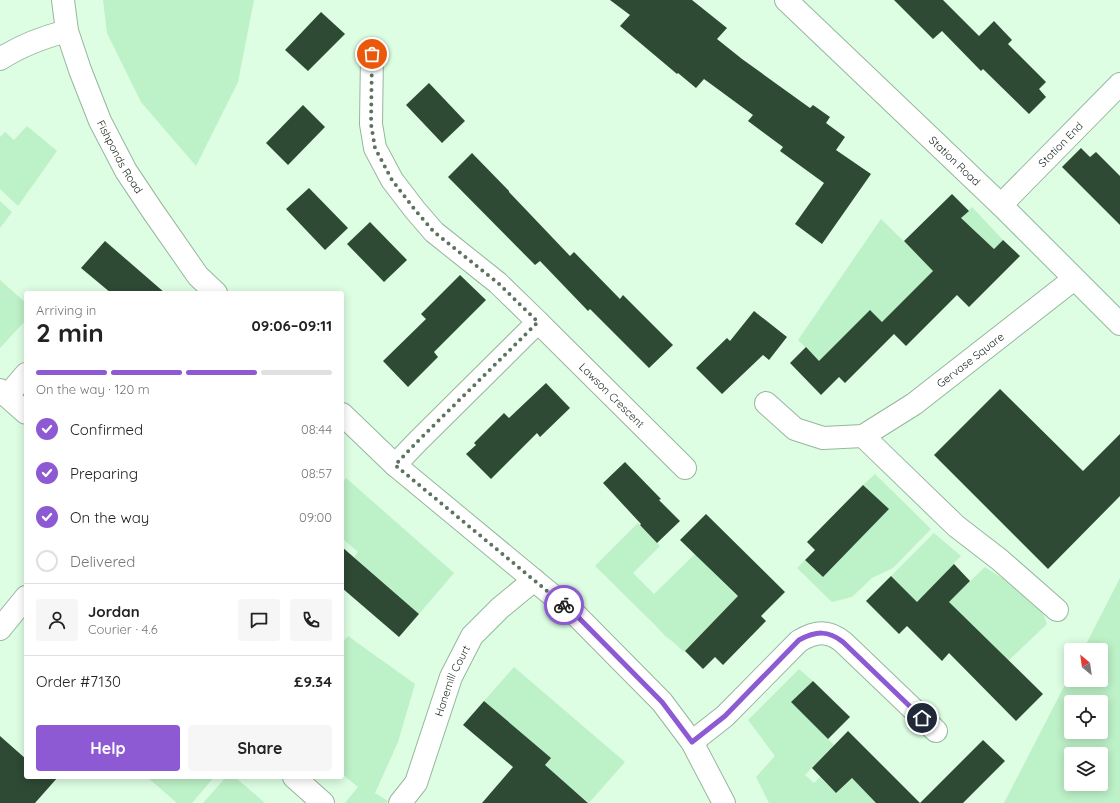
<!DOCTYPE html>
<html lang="en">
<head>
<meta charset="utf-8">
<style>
  body { margin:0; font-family:Quicksand,sans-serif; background:#f6f6f6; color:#222; height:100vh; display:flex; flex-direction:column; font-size:15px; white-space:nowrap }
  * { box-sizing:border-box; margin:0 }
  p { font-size:13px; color:#767676 }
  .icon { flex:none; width:22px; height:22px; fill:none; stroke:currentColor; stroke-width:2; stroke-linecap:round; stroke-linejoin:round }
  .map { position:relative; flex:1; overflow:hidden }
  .details { position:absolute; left:24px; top:291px; width:320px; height:488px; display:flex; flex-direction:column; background:#fff; border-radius:4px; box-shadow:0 2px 10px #0003 }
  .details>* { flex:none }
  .needle { width:26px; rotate:331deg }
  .buttons { position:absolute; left:1064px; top:643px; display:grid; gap:8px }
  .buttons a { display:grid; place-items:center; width:44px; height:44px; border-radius:4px; background:#fff; box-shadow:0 2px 10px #0003; font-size:20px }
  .pin { position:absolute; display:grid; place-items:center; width:34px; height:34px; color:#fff; margin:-17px; border:2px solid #fff; border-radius:50%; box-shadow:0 1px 4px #0007 }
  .courier { position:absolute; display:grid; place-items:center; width:40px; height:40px; margin:-20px; border:3px solid #8d5ad3; border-radius:50%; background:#fff; color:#222; box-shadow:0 1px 5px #0007 }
  .summary em { font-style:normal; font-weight:700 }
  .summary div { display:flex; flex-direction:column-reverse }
  .summary { display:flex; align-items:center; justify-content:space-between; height:68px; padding:0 12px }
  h1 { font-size:26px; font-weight:700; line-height:30px }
  .bar { display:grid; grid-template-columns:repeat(4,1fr); gap:6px 4px; align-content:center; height:48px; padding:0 12px }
  .bar i { height:5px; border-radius:3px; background:#e0e0e0 }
  .bar .active { background:#8d5ad3 }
  .bar p { grid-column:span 4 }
  .line { display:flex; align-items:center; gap:10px; padding:0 12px; border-top:1px solid #e0e0e0 }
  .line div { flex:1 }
  .round { display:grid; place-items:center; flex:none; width:42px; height:42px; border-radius:4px; background:#f6f6f6 }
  ol { padding:0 12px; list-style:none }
  li { display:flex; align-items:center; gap:12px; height:44px }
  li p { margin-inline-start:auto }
  li .icon { padding:4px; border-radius:50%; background:#8d5ad3; color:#fff; stroke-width:4 }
  li:last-child { color:#767676 }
  li i { width:22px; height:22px; border:2px solid #e0e0e0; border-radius:50% }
  .button { display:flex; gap:8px; margin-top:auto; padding:8px 12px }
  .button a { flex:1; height:46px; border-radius:4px; background:#8d5ad3; color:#fff; font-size:16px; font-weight:700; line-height:46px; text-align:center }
  .button a+a { background:#f6f6f6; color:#222 }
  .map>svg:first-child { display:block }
  .green { fill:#bdf1c7; fill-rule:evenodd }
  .building { fill:#2e4934 }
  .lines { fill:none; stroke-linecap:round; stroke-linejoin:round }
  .street-casing { stroke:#97b69d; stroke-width:24 }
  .secondary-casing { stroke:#97b69d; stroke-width:24 }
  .street { stroke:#fff; stroke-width:22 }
  .secondary { stroke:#fff; stroke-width:22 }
  .done { stroke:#5e7262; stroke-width:4; stroke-dasharray:0 7.2 }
  .route { stroke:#8d5ad3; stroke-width:5 }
  .labels { text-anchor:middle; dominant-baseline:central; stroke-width:4; stroke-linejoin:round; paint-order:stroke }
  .street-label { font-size:11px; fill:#1a261c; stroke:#fff }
</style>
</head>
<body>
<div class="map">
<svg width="1120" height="803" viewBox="0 0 1120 803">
  <rect width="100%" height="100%" fill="#ddfee3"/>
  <!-- green -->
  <g class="green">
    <path d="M 103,0 L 254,0 L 238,82 L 196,166 L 141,102 L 107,33 Z"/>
    <path d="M 27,126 L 57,151 L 18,206 L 0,189 L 0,137 L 5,132 L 14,140 Z"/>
    <path d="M 0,201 L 12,212 L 0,228 Z"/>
    <path d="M 972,207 L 1003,240 L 994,249 L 986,242 L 882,322 L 870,311 L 829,351 L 847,369 L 837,379 L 798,340 L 881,219 L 921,258 Z"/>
    <path d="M 0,280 L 26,303 L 26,320 L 0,348 Z"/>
    <path d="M 875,474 L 931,529 L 893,568 L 872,578 L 852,597 L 832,602 L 797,568 L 805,560 L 823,577 L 888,510 L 863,485 Z"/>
    <path d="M 346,478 L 454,573 L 419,614 L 354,557 L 358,552 L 342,538 L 342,483 Z"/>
    <path d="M 638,523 L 660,546 L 633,573 L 654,594 L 695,554 L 736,595 L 759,571 L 767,578 L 725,610 L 684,652 L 672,641 L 665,636 L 656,626 L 595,566 Z"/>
    <path d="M 934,533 L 961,556 L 954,563 L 954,597 L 985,567 L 1016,587 L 1043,613 L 1047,624 L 1008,661 L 927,612 L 891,576 Z"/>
    <path d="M 1120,578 L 1120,803 L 1004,803 L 1071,673 L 1071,680 L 1101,680 L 1101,650 L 1083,650 ZM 1071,702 L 1101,702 L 1101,732 L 1071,732 ZM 1071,754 L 1101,754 L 1101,784 L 1071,784 Z"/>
    <path d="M 348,636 L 415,684 L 398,742 L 375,793 L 388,801 L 386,803 L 345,803 L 358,787 L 342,774 L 342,643 Z"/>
    <path d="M 514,667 L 625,762 L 589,803 L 544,765 L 550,758 L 484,701 Z"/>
    <path d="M 799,669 L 813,681 L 791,702 L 834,745 L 805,775 L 814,783 L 820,777 L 836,793 L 852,778 L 876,803 L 769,803 L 756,777 L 775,756 L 748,720 Z"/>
    <path d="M 147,777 L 214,777 L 192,803 L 177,803 Z"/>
    <path d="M 226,777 L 235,777 L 265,803 L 203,803 Z"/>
  </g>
  <!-- building -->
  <g class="building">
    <path d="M 610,0 L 692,0 L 727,28 L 717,39 L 742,59 L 810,108 L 813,105 L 830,117 L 826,123 L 845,137 L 836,150 L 871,174 L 822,244 L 795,224 L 824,183 L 780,151 L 783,147 L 748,121 L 753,115 L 704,79 L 696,88 L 678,73 L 677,74 L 620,26 L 630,15 Z"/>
    <path d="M 894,0 L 943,0 L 979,36 L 994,21 L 1012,40 L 1008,44 L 1046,82 L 1039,89 L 1046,97 L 1029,114 L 983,69 L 981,71 L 942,31 L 933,39 Z"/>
    <path d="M 321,12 L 345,34 L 308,71 L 285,50 Z"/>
    <path d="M 429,83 L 465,121 L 442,143 L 406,105 Z"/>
    <path d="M 303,105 L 325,127 L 288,165 L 266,143 Z"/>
    <path d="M 1081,148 L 1090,157 L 1096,152 L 1120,176 L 1120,225 L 1062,167 Z"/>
    <path d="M 472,153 L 509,191 L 509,192 L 570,256 L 574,252 L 620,299 L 623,295 L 673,345 L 649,368 L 590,309 L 588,311 L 540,261 L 535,265 L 448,177 Z"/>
    <path d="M 309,188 L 348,228 L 325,250 L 286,209 Z"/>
    <path d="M 952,194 L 969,211 L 961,218 L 994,249 L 1003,240 L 1020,256 L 969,307 L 957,295 L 906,346 L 894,334 L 845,383 L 839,377 L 821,395 L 790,363 L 806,347 L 819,361 L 870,310 L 882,322 L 933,271 L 904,241 Z"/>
    <path d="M 370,222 L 407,260 L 384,282 L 347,244 Z"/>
    <path d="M 105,241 L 165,293 L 111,293 L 81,268 Z"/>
    <path d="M 460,275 L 486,300 L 434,352 L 438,357 L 408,387 L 383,361 L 426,319 L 421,314 Z"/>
    <path d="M 754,311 L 787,337 L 769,360 L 763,355 L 722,394 L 696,368 L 727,338 L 730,341 Z"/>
    <path d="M 546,383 L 570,408 L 540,437 L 537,433 L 491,479 L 466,454 L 476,445 L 474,443 L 504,413 L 509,418 Z"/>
    <path d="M 1000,389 L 1083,471 L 1120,434 L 1120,496 L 1048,569 L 934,455 Z"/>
    <path d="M 625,462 L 661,499 L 659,500 L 680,521 L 657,543 L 640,525 L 641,524 L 603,483 Z"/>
    <path d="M 863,485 L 889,509 L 823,577 L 805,560 L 815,550 L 807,542 Z"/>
    <path d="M 706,514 L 785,592 L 761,616 L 766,621 L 723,665 L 715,657 L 703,669 L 685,651 L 738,596 L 680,540 Z"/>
    <path d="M 342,547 L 419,614 L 399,637 L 342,588 Z"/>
    <path d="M 954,564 L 970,581 L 949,602 L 1043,694 L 1016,721 L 949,653 L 942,661 L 907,626 L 899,634 L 866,601 L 891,576 L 917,602 Z"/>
    <path d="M 813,681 L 850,717 L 828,739 L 791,702 Z"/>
    <path d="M 484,701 L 551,758 L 545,765 L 588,803 L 482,803 L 513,767 L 463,725 Z"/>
    <path d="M 848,731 L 920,803 L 876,803 L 852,778 L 836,793 L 812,768 Z"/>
    <path d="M 0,736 L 26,759 L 26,777 L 58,777 L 35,803 L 0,803 Z"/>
    <path d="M 983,740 L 1005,761 L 963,803 L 920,803 Z"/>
  </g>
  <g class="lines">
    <!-- street casing -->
    <g class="street-casing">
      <g id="street">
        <path id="s1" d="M 786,0 L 1001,205 L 1120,324"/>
        <path d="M 372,54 L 371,124 L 375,148 L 392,180 L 415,210 L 434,232 L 498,283 L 538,322 L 418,441 L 395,465"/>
        <path d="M 0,59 C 20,46 44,37 67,31"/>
        <path id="s2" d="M 1001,205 L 1120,84"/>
        <path id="s3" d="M 538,322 L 685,468"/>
        <path d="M 0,390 L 26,413"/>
        <path d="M 7,396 L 26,374"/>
        <path id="s4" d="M 766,403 L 795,429 L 823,438 L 863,436 L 914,404 L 1074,279"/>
        <path d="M 863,436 L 956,526 L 1000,560 L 1057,610"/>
        <path d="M 0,629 L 26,597"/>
        <path d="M 692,742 L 725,716 L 799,641 C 816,631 828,630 843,642 L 936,731"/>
        <path d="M 294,777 L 323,803"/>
        <path id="s5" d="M 400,803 L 416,783 L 451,677 L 472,636 L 500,608 L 534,580"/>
      </g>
    </g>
    <!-- secondary casing -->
    <g class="secondary-casing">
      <g id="secondary">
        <path id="s6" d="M 63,0 L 67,31 L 80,70 L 100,121 L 126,171 L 152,210 L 198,276 L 216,293"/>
        <path d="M 342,414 L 395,465 L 575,614 L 662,702 L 692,742 L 724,803"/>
      </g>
    </g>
    <!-- street -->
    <use href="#street" class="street"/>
    <!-- secondary -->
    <use href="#secondary" class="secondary"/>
  </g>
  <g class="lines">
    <!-- done -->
    <path class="done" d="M 372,54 L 371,124 L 375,148 L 392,180 L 415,210 L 434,232 L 498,283 L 538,322 L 418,441 L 395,465 L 564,605"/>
    <!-- route -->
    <path class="route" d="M 564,605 L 575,614 L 662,702 L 692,742 L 725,716 L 799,640 C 816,631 828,630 843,642 L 922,718"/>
  </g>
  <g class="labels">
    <!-- street labels -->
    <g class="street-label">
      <text stroke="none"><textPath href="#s2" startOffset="85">Station End</textPath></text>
      <text stroke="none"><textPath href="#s6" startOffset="168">Fishponds Road</textPath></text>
      <text stroke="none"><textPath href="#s1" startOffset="233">Station Road</textPath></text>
      <text stroke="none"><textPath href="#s4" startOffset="240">Gervase Square</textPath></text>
      <text stroke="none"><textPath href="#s3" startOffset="104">Lawson Crescent</textPath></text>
      <text stroke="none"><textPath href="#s5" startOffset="134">Hanemill Court</textPath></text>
    </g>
  </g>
</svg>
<div class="buttons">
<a><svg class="needle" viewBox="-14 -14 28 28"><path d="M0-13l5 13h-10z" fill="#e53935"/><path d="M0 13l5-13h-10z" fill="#767676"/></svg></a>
<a><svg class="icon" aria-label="locate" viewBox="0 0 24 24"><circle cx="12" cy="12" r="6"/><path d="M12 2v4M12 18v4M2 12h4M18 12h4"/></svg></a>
<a><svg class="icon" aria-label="layers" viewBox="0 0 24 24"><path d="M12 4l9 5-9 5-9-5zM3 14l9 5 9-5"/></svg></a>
</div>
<div class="pin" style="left:372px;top:54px;background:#ea580c"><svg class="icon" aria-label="bag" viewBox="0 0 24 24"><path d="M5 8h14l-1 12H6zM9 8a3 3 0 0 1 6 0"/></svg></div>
<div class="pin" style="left:922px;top:718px;background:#1f2937"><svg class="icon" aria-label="home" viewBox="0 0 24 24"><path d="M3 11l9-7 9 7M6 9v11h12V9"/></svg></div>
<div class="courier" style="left:564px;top:605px"><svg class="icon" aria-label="bike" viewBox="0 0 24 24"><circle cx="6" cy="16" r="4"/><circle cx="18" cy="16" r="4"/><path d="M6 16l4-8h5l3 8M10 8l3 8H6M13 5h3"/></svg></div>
<section class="details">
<div class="summary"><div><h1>2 min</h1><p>Arriving in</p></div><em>09:06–09:11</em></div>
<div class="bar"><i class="active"></i><i class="active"></i><i class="active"></i><i></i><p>On the way · 120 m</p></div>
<ol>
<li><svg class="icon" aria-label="check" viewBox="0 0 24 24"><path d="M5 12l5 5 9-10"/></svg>Confirmed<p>08:44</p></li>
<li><svg class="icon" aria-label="check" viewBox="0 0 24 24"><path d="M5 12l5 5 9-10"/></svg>Preparing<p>08:57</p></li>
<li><svg class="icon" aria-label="check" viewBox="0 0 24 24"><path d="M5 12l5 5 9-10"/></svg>On the way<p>09:00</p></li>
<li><i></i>Delivered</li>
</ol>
<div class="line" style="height:72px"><a class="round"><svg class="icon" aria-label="person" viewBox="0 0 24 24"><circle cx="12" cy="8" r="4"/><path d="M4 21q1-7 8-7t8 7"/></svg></a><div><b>Jordan</b><p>Courier · 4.6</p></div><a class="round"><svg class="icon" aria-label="chat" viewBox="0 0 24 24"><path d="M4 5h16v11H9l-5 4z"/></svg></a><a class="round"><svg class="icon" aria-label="phone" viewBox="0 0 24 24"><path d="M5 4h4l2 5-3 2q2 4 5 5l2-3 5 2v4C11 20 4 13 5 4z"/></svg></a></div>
<div class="line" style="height:52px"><div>Order #7130</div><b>£9.34</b></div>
<div class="button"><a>Help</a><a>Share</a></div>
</section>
</div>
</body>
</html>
